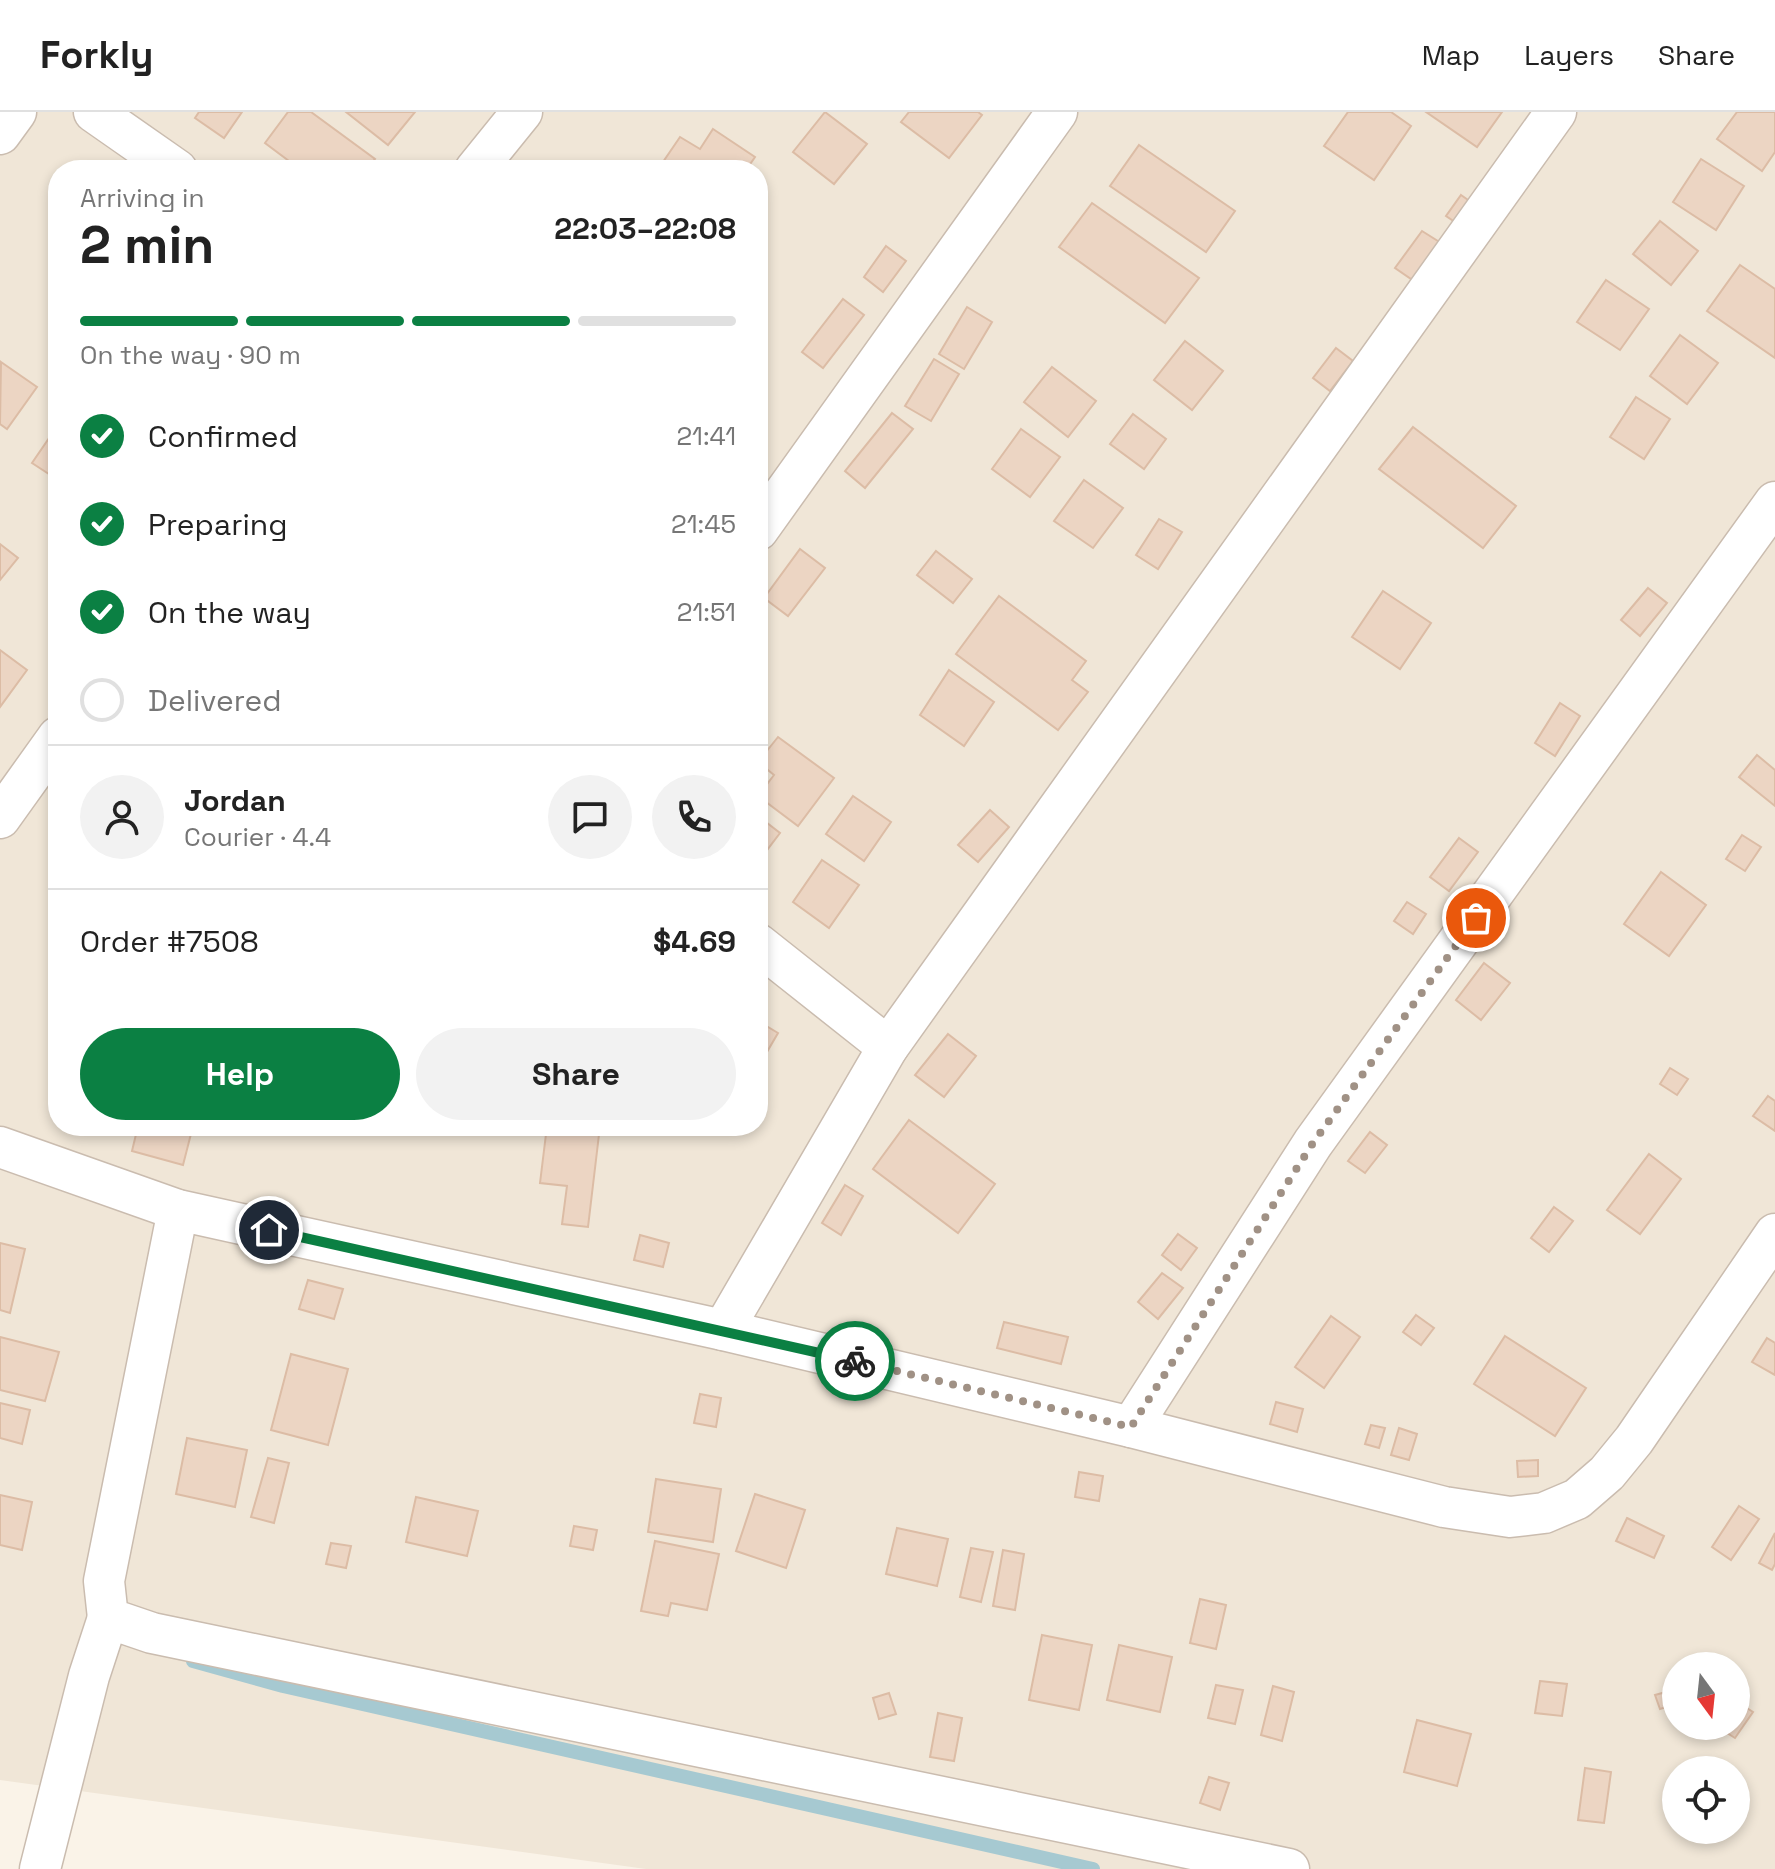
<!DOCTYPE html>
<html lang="en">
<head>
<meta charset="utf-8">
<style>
  body { margin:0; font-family:"Space Grotesk",sans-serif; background:#f2f2f2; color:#222; height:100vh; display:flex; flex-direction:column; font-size:30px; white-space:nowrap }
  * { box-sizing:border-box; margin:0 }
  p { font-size:26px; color:#767676 }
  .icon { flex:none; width:44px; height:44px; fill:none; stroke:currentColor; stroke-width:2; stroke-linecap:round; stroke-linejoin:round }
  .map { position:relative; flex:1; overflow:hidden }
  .side { position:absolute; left:48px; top:48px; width:720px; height:976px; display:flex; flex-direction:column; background:#fff; border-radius:32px; box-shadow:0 4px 12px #0003 }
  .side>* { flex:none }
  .needle { width:52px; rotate:165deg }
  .buttons { position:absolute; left:1662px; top:1540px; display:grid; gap:16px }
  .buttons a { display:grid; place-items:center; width:88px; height:88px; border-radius:50%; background:#fff; box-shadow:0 4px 12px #0003; font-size:40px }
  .pin { position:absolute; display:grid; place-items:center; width:68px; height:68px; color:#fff; margin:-34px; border:4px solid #fff; border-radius:50%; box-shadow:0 2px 8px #0007 }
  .courier { position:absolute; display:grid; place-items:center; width:80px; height:80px; margin:-40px; border:6px solid #0b8043; border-radius:50%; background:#fff; color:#222; box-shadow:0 2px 10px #0007 }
  .summary em { font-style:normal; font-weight:700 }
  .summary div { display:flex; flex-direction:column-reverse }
  .summary { display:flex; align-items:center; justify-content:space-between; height:136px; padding:0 32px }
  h1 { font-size:52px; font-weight:700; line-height:60px }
  .bar { display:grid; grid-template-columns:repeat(4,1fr); gap:12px 8px; align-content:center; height:96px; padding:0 32px }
  .bar i { height:10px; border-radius:6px; background:#e0e0e0 }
  .bar .active { background:#0b8043 }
  .bar p { grid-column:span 4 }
  .line { display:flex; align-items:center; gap:20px; padding:0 32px; border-top:2px solid #e0e0e0 }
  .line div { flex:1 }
  .round { display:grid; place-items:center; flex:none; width:84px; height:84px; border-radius:42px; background:#f2f2f2 }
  ol { padding:0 32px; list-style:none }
  li { display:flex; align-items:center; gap:24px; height:88px }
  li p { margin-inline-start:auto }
  li .icon { padding:8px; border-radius:50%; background:#0b8043; color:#fff; stroke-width:4 }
  li:last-child { color:#767676 }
  li i { width:44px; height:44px; border:4px solid #e0e0e0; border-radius:50% }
  .cta { display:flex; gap:16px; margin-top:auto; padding:16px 32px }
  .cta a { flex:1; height:92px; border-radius:48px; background:#0b8043; color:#fff; font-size:32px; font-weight:700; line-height:92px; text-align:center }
  .cta a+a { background:#f2f2f2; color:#222 }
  header { display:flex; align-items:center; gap:48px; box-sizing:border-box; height:112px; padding:0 40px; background:#fff; border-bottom:2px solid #e0e0e0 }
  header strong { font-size:38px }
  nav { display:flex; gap:44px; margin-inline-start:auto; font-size:28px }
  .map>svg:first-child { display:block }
  .residential { fill:#f0e6d7; fill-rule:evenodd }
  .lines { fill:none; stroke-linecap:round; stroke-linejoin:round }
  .stream { stroke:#a6c9d1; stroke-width:14 }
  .building { fill:#ecd5c3; stroke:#dcbca5; stroke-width:2 }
  .minor-casing { stroke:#cabcaf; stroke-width:43 }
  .minor { stroke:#fff; stroke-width:40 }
  .done { stroke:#a09185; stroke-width:8; stroke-dasharray:0 14.4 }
  .route { stroke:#0b8043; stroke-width:10 }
</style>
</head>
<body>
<header>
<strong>Forkly</strong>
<nav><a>Map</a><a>Layers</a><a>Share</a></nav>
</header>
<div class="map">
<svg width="1775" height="1757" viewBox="0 0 1775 1757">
  <rect width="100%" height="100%" fill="#faf3e8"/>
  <!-- residential -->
  <path class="residential" d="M 0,0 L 1775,0 L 1775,1757 L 646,1757 L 0,1668 ZM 58,58 L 758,58 L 758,1014 L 58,1014 ZM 1676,1554 L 1736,1554 L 1736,1614 L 1676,1614 ZM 1676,1658 L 1736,1658 L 1736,1718 L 1676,1718 Z"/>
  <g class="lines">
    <!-- stream -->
    <path class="stream" d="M 193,1549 L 283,1574 L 1093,1757"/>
  </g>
  <!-- building -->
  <g class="building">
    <path d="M 199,0 L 242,0 L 224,26 L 195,6 Z"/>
    <path d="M 288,0 L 311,0 L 375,47 L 366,58 L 301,58 L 265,31 Z"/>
    <path d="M 346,0 L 415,0 L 388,33 Z"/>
    <path d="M 825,0 L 867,32 L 834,72 L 793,40 Z"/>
    <path d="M 909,0 L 978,0 L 982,3 L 949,46 L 901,10 Z"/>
    <path d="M 1348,0 L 1391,0 L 1411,14 L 1374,68 L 1324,34 Z"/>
    <path d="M 1426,0 L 1502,0 L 1477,35 Z"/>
    <path d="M 1737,0 L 1775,0 L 1775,40 L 1762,59 L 1717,27 Z"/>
    <path d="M 713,17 L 755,45 L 746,58 L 675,58 L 663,50 L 680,25 L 700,37 Z"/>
    <path d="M 1139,33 L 1235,99 L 1206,140 L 1110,74 Z"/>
    <path d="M 1701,47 L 1744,74 L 1716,118 L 1673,90 Z"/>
    <path d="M 1461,83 L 1478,95 L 1464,116 L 1446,104 Z"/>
    <path d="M 1092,91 L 1199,166 L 1165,211 L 1059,135 Z"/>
    <path d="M 1660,109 L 1698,139 L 1671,173 L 1633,142 Z"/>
    <path d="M 1422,119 L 1441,131 L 1414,169 L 1395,156 Z"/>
    <path d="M 886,134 L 906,149 L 883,180 L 864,165 Z"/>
    <path d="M 1740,153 L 1775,177 L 1775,246 L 1707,199 Z"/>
    <path d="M 1606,168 L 1649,197 L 1620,238 L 1577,210 Z"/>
    <path d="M 843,187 L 864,203 L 823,256 L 802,240 Z"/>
    <path d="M 967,195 L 992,210 L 964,257 L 939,242 Z"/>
    <path d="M 1680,223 L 1718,251 L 1687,292 L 1650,264 Z"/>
    <path d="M 1185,229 L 1223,259 L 1192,298 L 1154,268 Z"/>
    <path d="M 1336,236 L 1353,249 L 1330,279 L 1313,266 Z"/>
    <path d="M 934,247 L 959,262 L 931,309 L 905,294 Z"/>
    <path d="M 1,250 L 37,275 L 7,317 L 0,312 Z"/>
    <path d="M 1052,255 L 1096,289 L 1068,325 L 1024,290 Z"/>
    <path d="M 1636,285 L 1670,307 L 1644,347 L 1610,325 Z"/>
    <path d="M 892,301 L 913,317 L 865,376 L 845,359 Z"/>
    <path d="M 1133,302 L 1166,327 L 1144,357 L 1110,332 Z"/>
    <path d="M 58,313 L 58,368 L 32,351 Z"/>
    <path d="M 1413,315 L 1516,394 L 1483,436 L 1379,357 Z"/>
    <path d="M 1021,317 L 1060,345 L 1030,385 L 992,357 Z"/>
    <path d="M 1084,368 L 1123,396 L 1093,436 L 1054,409 Z"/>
    <path d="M 1159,407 L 1182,420 L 1158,457 L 1136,443 Z"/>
    <path d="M 0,432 L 18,446 L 0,468 Z"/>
    <path d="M 800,437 L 825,456 L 788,504 L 764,486 Z"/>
    <path d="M 936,439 L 972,467 L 953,491 L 917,463 Z"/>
    <path d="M 1648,476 L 1667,491 L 1640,524 L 1621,508 Z"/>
    <path d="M 1383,479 L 1431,511 L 1400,557 L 1352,525 Z"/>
    <path d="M 999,484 L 1086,549 L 1072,568 L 1088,580 L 1058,618 L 956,542 Z"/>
    <path d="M 0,538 L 27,558 L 0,595 Z"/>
    <path d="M 949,558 L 994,590 L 964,634 L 920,603 Z"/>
    <path d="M 1560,591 L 1580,604 L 1555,644 L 1535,631 Z"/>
    <path d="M 778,625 L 834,666 L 798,714 L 758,684 L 774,663 L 758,650 Z"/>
    <path d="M 1757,643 L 1775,658 L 1775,694 L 1739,665 Z"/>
    <path d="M 853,684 L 891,710 L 864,749 L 826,722 Z"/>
    <path d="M 990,698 L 1009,715 L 978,750 L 958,733 Z"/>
    <path d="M 758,704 L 780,721 L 758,750 Z"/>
    <path d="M 1742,723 L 1761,735 L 1745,759 L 1726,747 Z"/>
    <path d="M 1459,726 L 1478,740 L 1449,779 L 1430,765 Z"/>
    <path d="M 822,748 L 859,773 L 829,816 L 793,790 Z"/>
    <path d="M 1661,760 L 1706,793 L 1669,844 L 1624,812 Z"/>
    <path d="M 1407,790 L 1426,802 L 1413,822 L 1394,809 Z"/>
    <path d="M 1484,851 L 1510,871 L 1481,908 L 1456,888 Z"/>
    <path d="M 758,909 L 778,921 L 760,952 L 758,951 Z"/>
    <path d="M 948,922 L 976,944 L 944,985 L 915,963 Z"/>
    <path d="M 1670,956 L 1688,967 L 1677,983 L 1660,972 Z"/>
    <path d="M 1768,984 L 1775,989 L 1775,1019 L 1753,1004 Z"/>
    <path d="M 909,1008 L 995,1072 L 958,1121 L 873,1057 Z"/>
    <path d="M 138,1014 L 193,1014 L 183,1053 L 132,1039 Z"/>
    <path d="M 547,1014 L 600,1014 L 588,1115 L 562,1112 L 567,1074 L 540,1071 Z"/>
    <path d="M 1370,1020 L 1387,1033 L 1365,1061 L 1348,1049 Z"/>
    <path d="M 1649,1042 L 1681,1067 L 1640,1122 L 1607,1098 Z"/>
    <path d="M 845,1073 L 863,1084 L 841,1123 L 822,1111 Z"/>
    <path d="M 1554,1095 L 1573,1109 L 1549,1140 L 1531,1126 Z"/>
    <path d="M 1178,1122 L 1197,1136 L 1181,1158 L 1162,1143 Z"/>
    <path d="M 640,1123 L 669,1131 L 663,1155 L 634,1148 Z"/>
    <path d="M 0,1131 L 25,1137 L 10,1201 L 0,1198 Z"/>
    <path d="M 1162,1161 L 1183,1176 L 1158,1207 L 1138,1190 Z"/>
    <path d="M 308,1168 L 343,1177 L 334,1207 L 299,1197 Z"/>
    <path d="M 1416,1203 L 1434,1216 L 1421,1233 L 1403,1220 Z"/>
    <path d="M 1331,1204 L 1360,1225 L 1324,1276 L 1295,1255 Z"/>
    <path d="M 1004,1210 L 1068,1225 L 1061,1252 L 997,1236 Z"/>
    <path d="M 1505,1224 L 1586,1276 L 1555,1324 L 1474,1272 Z"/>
    <path d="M 0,1225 L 59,1240 L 45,1289 L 0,1278 Z"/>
    <path d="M 1767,1226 L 1775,1231 L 1775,1263 L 1752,1250 Z"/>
    <path d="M 291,1242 L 348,1257 L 328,1333 L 271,1318 Z"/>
    <path d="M 700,1282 L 721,1286 L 716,1315 L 694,1311 Z"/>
    <path d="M 1276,1290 L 1303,1297 L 1297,1320 L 1270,1312 Z"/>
    <path d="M 0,1291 L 30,1298 L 22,1332 L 0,1326 Z"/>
    <path d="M 1371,1313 L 1385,1316 L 1379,1336 L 1365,1332 Z"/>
    <path d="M 1399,1316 L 1417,1322 L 1409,1348 L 1391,1343 Z"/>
    <path d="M 187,1326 L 247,1338 L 235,1395 L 176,1382 Z"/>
    <path d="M 268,1346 L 289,1351 L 274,1411 L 251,1405 Z"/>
    <path d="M 1538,1348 L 1538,1364 L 1518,1365 L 1517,1349 Z"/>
    <path d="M 1079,1360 L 1103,1364 L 1099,1389 L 1075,1385 Z"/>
    <path d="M 656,1367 L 721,1377 L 713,1430 L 648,1420 Z"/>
    <path d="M 755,1382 L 805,1398 L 786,1456 L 736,1439 Z"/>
    <path d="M 0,1383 L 32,1390 L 22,1438 L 0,1433 Z"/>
    <path d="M 416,1385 L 478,1399 L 467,1444 L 406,1430 Z"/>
    <path d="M 1739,1394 L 1759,1407 L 1731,1448 L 1712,1435 Z"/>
    <path d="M 1627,1406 L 1664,1424 L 1654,1446 L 1616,1429 Z"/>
    <path d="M 574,1414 L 597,1418 L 593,1438 L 570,1434 Z"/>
    <path d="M 897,1416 L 948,1427 L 937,1474 L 886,1462 Z"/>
    <path d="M 1775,1421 L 1775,1452 L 1772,1458 L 1759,1451 Z"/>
    <path d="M 655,1429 L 719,1442 L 707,1498 L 671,1491 L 668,1504 L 641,1499 Z"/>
    <path d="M 331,1431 L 351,1434 L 346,1456 L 326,1452 Z"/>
    <path d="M 971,1436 L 993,1440 L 981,1490 L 960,1485 Z"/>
    <path d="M 1003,1438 L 1024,1442 L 1015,1498 L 993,1494 Z"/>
    <path d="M 1200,1487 L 1226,1493 L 1216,1537 L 1190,1531 Z"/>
    <path d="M 1042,1523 L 1092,1533 L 1079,1598 L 1029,1588 Z"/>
    <path d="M 1119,1533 L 1172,1545 L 1160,1600 L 1107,1588 Z"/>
    <path d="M 1540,1569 L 1567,1572 L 1562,1604 L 1535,1601 Z"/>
    <path d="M 1216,1573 L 1243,1578 L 1235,1612 L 1208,1606 Z"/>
    <path d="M 1273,1574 L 1294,1580 L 1282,1629 L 1261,1623 Z"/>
    <path d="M 1673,1578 L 1676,1592 L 1660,1597 L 1655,1583 Z"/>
    <path d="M 889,1581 L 896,1602 L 879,1607 L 873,1586 Z"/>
    <path d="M 1736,1589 L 1753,1600 L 1735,1626 L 1716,1614 L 1736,1614 Z"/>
    <path d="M 938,1601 L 962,1606 L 954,1649 L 930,1645 Z"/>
    <path d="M 1417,1608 L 1471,1622 L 1457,1674 L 1404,1660 Z"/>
    <path d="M 1585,1656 L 1611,1660 L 1604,1711 L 1578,1708 Z"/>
    <path d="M 1209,1665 L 1229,1671 L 1220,1698 L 1200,1691 Z"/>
  </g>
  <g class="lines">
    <!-- minor casing -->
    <g class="minor-casing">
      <g id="minor">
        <path d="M 94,0 L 177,58"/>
        <path d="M 0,22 L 16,0"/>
        <path d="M 475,58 L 522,0"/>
        <path d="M 758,418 L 1057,0"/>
        <path d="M 0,706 L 58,625"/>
        <path d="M 758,832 L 888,935"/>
        <path d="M 0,1035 L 178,1098 L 723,1218 L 1131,1315 L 1444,1395 L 1510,1405 L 1544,1401 L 1577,1387 L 1607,1361 L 1634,1328 L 1775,1122"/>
        <path d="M 178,1098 L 104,1469 L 108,1506 L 152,1521 L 1289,1757"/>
        <path d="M 723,1218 L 888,935 L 1556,0"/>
        <path d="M 1131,1315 L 1313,1031 L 1775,390"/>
        <path d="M 40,1757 L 89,1564 L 108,1506"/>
      </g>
    </g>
    <!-- minor -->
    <use href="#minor" class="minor"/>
  </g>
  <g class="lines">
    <!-- done -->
    <path class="done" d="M 855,1249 L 1131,1315 L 1313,1031 L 1476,806"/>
    <!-- route -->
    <path class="route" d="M 269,1118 L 855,1249"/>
  </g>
</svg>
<div class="buttons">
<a><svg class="needle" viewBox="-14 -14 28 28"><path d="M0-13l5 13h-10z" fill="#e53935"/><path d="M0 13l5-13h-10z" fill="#767676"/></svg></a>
<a><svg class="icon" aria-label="locate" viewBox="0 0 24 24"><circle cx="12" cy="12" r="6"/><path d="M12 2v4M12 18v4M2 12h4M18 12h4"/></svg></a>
</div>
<div class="pin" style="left:1476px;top:806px;background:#ea580c"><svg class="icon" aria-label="bag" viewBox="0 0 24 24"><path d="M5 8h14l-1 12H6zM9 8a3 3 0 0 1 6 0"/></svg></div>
<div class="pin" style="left:269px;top:1118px;background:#1f2937"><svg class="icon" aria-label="home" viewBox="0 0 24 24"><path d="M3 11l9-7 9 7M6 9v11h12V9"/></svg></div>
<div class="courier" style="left:855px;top:1249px"><svg class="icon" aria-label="bike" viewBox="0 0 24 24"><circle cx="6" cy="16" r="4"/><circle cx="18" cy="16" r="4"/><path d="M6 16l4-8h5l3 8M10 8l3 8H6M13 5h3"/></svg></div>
<section class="side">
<div class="summary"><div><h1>2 min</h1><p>Arriving in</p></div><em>22:03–22:08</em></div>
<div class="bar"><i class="active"></i><i class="active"></i><i class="active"></i><i></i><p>On the way · 90 m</p></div>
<ol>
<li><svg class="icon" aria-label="check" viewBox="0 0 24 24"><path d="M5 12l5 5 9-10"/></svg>Confirmed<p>21:41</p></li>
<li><svg class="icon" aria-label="check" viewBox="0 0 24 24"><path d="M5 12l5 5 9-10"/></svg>Preparing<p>21:45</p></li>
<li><svg class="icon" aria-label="check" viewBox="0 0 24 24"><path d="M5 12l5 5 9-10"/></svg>On the way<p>21:51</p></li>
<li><i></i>Delivered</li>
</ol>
<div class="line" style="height:144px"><a class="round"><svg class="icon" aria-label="person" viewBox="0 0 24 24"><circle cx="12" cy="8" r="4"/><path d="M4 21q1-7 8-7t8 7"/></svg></a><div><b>Jordan</b><p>Courier · 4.4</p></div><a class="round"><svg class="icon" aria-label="chat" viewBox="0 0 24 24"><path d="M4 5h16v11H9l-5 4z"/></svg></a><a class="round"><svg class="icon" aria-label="phone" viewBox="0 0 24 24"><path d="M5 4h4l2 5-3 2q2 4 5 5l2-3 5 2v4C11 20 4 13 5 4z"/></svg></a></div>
<div class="line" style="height:104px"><div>Order #7508</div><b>$4.69</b></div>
<div class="cta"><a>Help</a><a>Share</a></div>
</section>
</div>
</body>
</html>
